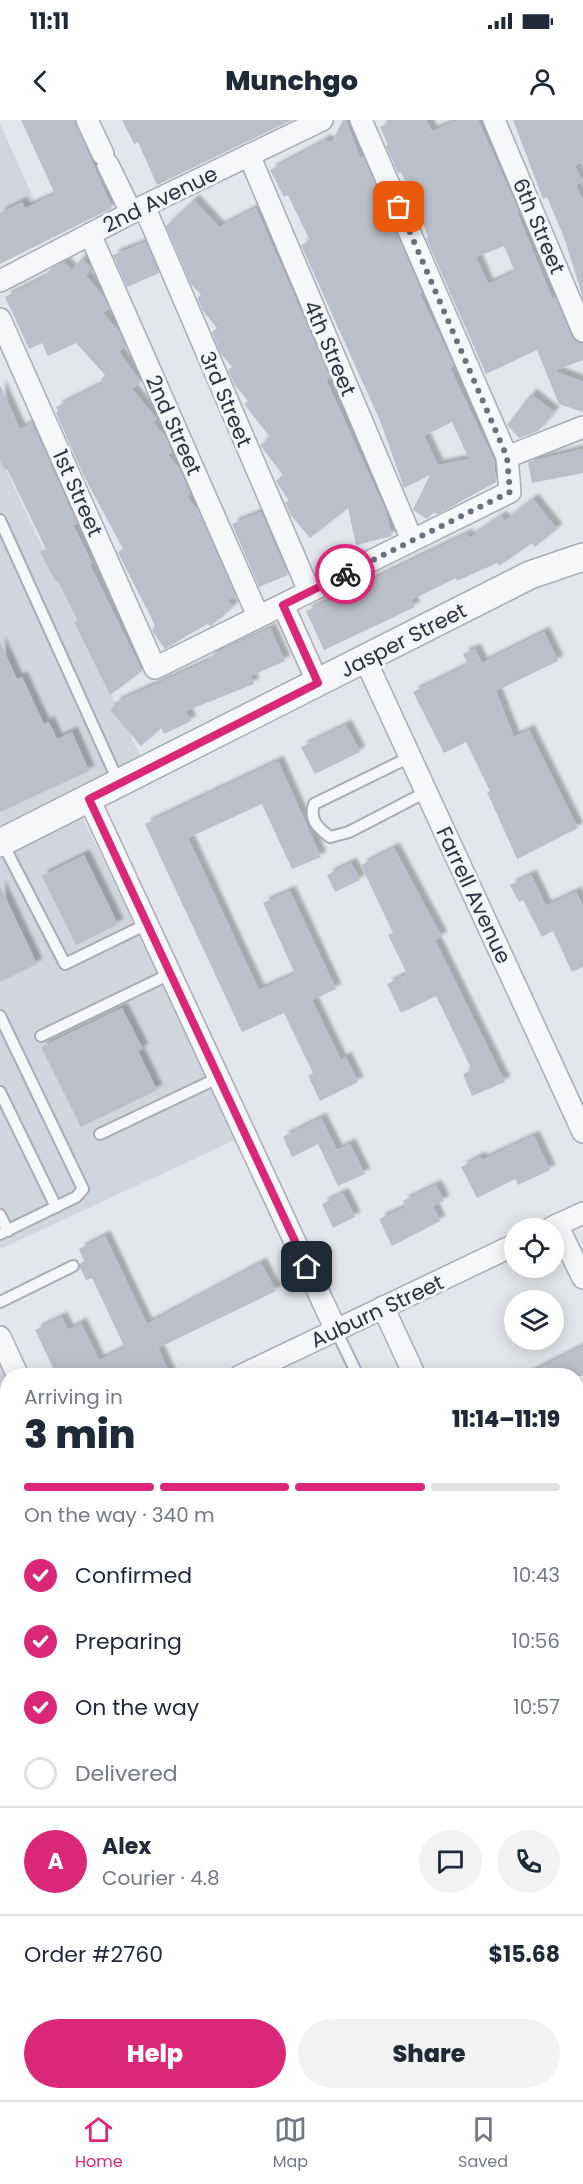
<!DOCTYPE html>
<html lang="en">
<head>
<meta charset="utf-8">
<style>
  body { margin:0; font-family:Poppins,sans-serif; background:#f2f2f3; color:#1f2937; height:100vh; display:flex; flex-direction:column; font-size:22px; white-space:nowrap }
  * { box-sizing:border-box; margin:0 }
  p { font-size:20px; color:#747a83 }
  .icon { flex:none; width:33px; height:33px; fill:none; stroke:currentColor; stroke-width:2; stroke-linecap:round; stroke-linejoin:round }
  .map { position:relative; flex:1; overflow:hidden }
  .sheet { position:absolute; left:0px; top:1248px; width:584px; height:732px; display:flex; flex-direction:column; background:#fff; border-radius:24px 24px 0 0; box-shadow:0 3px 15px #0003 }
  .sheet>* { flex:none }
  .controls { position:absolute; left:504px; top:1098px; display:grid; gap:12px }
  .controls a { display:grid; place-items:center; width:60px; height:60px; border-radius:50%; background:#fff; box-shadow:0 3px 15px #0003; font-size:30px }
  .pin { position:absolute; display:grid; place-items:center; width:51px; height:51px; color:#fff; margin:-26px; border-radius:12px; box-shadow:0 3px 9px #0006 }
  .courier { position:absolute; display:grid; place-items:center; width:60px; height:60px; margin:-30px; border:4px solid #db2777; border-radius:50%; background:#fff; color:#222; box-shadow:0 2px 8px #0007 }
  .overview em { font-style:normal; font-weight:800 }
  .overview div { display:flex; flex-direction:column-reverse }
  .overview { display:flex; align-items:center; justify-content:space-between; height:102px; padding:0 24px }
  h1 { font-size:39px; font-weight:800; line-height:45px }
  .bar { display:grid; grid-template-columns:repeat(4,1fr); gap:9px 6px; align-content:center; height:72px; padding:0 24px }
  .bar i { height:8px; border-radius:4px; background:#e0e1e3 }
  .bar .current { background:#db2777 }
  .bar p { grid-column:span 4 }
  .line { display:flex; align-items:center; gap:15px; padding:0 24px; border-top:2px solid #e0e1e3 }
  .line div { flex:1 }
  .round { display:grid; place-items:center; flex:none; width:63px; height:63px; border-radius:32px; background:#f2f2f3 }
  ol { padding:0 24px; list-style:none }
  li { display:flex; align-items:center; gap:18px; height:66px }
  li p { margin-inline-start:auto }
  li .icon { padding:6px; border-radius:50%; background:#db2777; color:#fff; stroke-width:4 }
  li:last-child { color:#747a83 }
  li i { width:33px; height:33px; border:3px solid #e0e1e3; border-radius:50% }
  .action { display:flex; gap:12px; margin-top:auto; padding:12px 24px }
  .action a { flex:1; height:69px; border-radius:36px; background:#db2777; color:#fff; font-size:24px; font-weight:800; line-height:69px; text-align:center }
  .action a+a { background:#f2f2f3; color:#1f2937 }
  .status { display:flex; justify-content:space-between; align-items:center; height:42px; padding:0 30px; background:#fff; direction:ltr }
  .status svg { height:16px; fill:currentColor }
  header { display:flex; justify-content:space-between; align-items:center; height:78px; padding:0 24px; background:#fff; font-size:27px; font-weight:800 }
  .tab-bar { display:flex; justify-content:space-around; align-items:center; height:84px; border-top:2px solid #e0e1e3; background:#fff; font-size:16px; color:#747a83 }
  .tab-bar a { display:grid; justify-items:center; gap:3px }
  .tab-bar .current { color:#db2777 }
  .map>svg:first-child { display:block }
  .built { fill:#d1d5dd }
  .building { fill:#babfc9; fill-rule:evenodd; filter:url(#shadow) }
  .lines { fill:none; stroke-linecap:round; stroke-linejoin:round }
  .service-casing { stroke:#a8acb6; stroke-width:14 }
  .minor-casing { stroke:#a8acb6; stroke-width:24 }
  .tertiary-casing { stroke:#a8acb6; stroke-width:30 }
  .primary-casing { stroke:#a2a9b7; stroke-width:36 }
  .service { stroke:#f6f7f9; stroke-width:10 }
  .minor { stroke:#f6f7f9; stroke-width:21 }
  .tertiary { stroke:#f6f7f9; stroke-width:27 }
  .primary { stroke:#fff; stroke-width:33 }
  .done { stroke:#6b717e; stroke-width:6; stroke-dasharray:0 10.8 }
  .route { stroke:#db2777; stroke-width:8 }
  .labels { text-anchor:middle; dominant-baseline:central; stroke-width:6; stroke-linejoin:round; paint-order:stroke }
  .street-label { font-size:21px; fill:#2a3244; stroke:#f3f5f8 }
</style>
</head>
<body>
<div class="status"><b>11:11</b><svg viewBox="0 0 49 12"><path d="M0 12V9h3v3zM5 12V6h3v6zM10 12V3h3v9zM15 12V0h3v12zM26 1h20v11H26zM47 4h2v5h-2z"/></svg></div>
<header><svg class="icon" aria-label="back" viewBox="0 0 24 24"><path d="M15 5l-7 7 7 7"/></svg>Munchgo<svg class="icon" aria-label="person" viewBox="0 0 24 24"><circle cx="12" cy="8" r="4"/><path d="M4 21q1-7 8-7t8 7"/></svg></header>
<div class="map">
<svg width="583" height="1980" viewBox="0 0 583 1980">
  <defs>
    <filter id="shadow"><feDropShadow dx="5.5" dy="-5.5" stdDeviation="1.5" flood-color="#0004"/></filter>
  </defs>
  <rect width="100%" height="100%" fill="#e3e6eb"/>
  <!-- built -->
  <g class="built">
    <path d="M 0,4 L 37,86 L 0,103 Z"/>
    <path d="M 0,337 L 142,640 L 0,711 Z"/>
    <path d="M 81,694 L 237,1019 L 0,1129 L 0,735 Z"/>
    <path d="M 0,1240 L 8,1257 L 7,1354 L 0,1357 Z"/>
    <path d="M 7,1378 L 7,1613 L 0,1597 L 0,1381 Z"/>
    <path d="M 0,1815 L 8,1832 L 8,1972 L 47,1973 L 31,1980 L 0,1980 Z"/>
    <path d="M 576,1923 L 583,1935 L 583,1980 L 179,1980 L 176,1973 L 576,1972 Z"/>
  </g>
  <!-- building -->
  <g class="building">
    <path d="M 21,0 L 74,0 L 112,88 L 0,144 L 0,93 L 22,82 L 25,88 L 55,74 Z"/>
    <path d="M 122,0 L 292,0 L 157,65 L 138,22 L 134,24 Z"/>
    <path d="M 343,0 L 346,0 L 360,38 L 363,36 L 422,173 L 420,174 L 454,246 L 450,248 L 494,340 L 496,362 L 438,394 L 434,392 L 427,399 L 413,390 L 430,355 L 404,368 L 381,303 L 301,125 L 310,121 L 288,75 L 284,77 L 270,50 L 321,23 L 323,20 L 332,22 ZM 452,302 L 469,339 L 438,345 L 424,316 Z"/>
    <path d="M 394,0 L 426,0 L 432,11 L 459,0 L 478,0 L 519,92 L 517,92 L 552,178 L 555,177 L 572,216 L 583,224 L 583,240 L 554,251 L 583,262 L 583,292 L 559,284 L 537,230 L 486,254 L 426,118 L 428,117 L 414,79 L 401,52 L 398,53 L 386,26 L 388,25 L 380,7 ZM 504,126 L 515,152 L 488,164 L 476,137 Z"/>
    <path d="M 513,0 L 583,0 L 583,42 L 575,46 L 582,62 L 576,65 L 583,81 L 583,178 L 565,120 L 547,77 L 543,79 Z"/>
    <path d="M 194,80 L 219,107 L 256,88 L 330,258 L 326,260 L 386,392 L 392,416 L 356,425 L 348,388 L 310,418 L 290,394 L 285,382 L 289,381 L 276,361 L 283,355 L 260,325 L 270,317 L 244,284 L 248,281 L 235,265 L 228,250 L 232,247 L 221,234 L 212,212 L 217,208 L 203,191 L 197,178 L 201,175 L 191,164 L 166,106 Z"/>
    <path d="M 146,122 L 159,153 L 127,167 L 113,135 Z"/>
    <path d="M 81,139 L 91,147 L 86,156 L 103,176 L 109,188 L 103,193 L 119,211 L 125,226 L 119,232 L 141,262 L 132,269 L 157,299 L 153,302 L 165,316 L 172,332 L 168,335 L 179,348 L 190,374 L 187,377 L 198,390 L 236,477 L 227,480 L 233,487 L 211,506 L 207,504 L 165,529 L 152,511 L 155,505 L 120,437 L 118,432 L 123,429 L 83,354 L 56,293 L 58,291 L 56,287 L 104,263 L 101,259 L 105,255 L 76,223 L 48,236 L 42,223 L 29,229 L 5,177 L 43,158 L 52,148 L 64,142 L 72,150 Z"/>
    <path d="M 0,265 L 20,309 L 32,303 L 77,404 L 73,405 L 92,443 L 90,445 L 142,551 L 110,575 L 74,502 L 77,500 L 58,461 L 56,462 L 40,432 L 46,429 L 7,349 L 5,350 L 0,340 Z"/>
    <path d="M 531,274 L 554,292 L 538,311 L 519,318 L 507,305 Z"/>
    <path d="M 583,329 L 583,353 L 532,363 L 528,342 Z"/>
    <path d="M 533,379 L 557,409 L 535,427 L 532,423 L 499,446 L 497,443 L 457,461 L 456,458 L 411,480 L 415,487 L 324,530 L 306,491 L 467,414 L 469,418 L 501,396 L 505,401 Z"/>
    <path d="M 261,392 L 288,455 L 259,467 L 232,404 Z"/>
    <path d="M 270,508 L 285,541 L 251,556 L 254,564 L 186,591 L 191,601 L 164,614 L 161,608 L 141,626 L 110,590 L 115,585 L 114,583 L 210,540 L 209,537 Z"/>
    <path d="M 544,512 L 558,541 L 496,571 L 514,617 L 529,610 L 578,708 L 517,739 L 487,672 L 490,671 L 466,622 L 444,633 L 413,572 L 468,545 L 463,534 L 475,529 L 482,543 Z"/>
    <path d="M 0,522 L 17,559 L 22,557 L 44,604 L 49,602 L 57,619 L 72,612 L 89,651 L 0,692 Z"/>
    <path d="M 346,605 L 360,632 L 315,654 L 301,627 Z"/>
    <path d="M 278,641 L 321,737 L 292,749 L 262,684 L 188,718 L 259,870 L 295,854 L 263,783 L 290,771 L 336,869 L 312,880 L 341,940 L 346,937 L 358,962 L 320,981 L 308,956 L 313,953 L 284,893 L 242,912 L 145,704 Z"/>
    <path d="M 394,728 L 442,817 L 435,820 L 505,962 L 472,976 L 463,954 L 472,950 L 436,876 L 401,893 L 387,864 L 407,854 L 388,815 L 393,813 L 361,745 Z"/>
    <path d="M 84,735 L 118,804 L 76,825 L 42,756 Z"/>
    <path d="M 351,743 L 360,760 L 335,772 L 327,755 Z"/>
    <path d="M 531,755 L 546,786 L 576,772 L 583,786 L 583,847 L 572,852 L 553,811 L 542,817 L 523,780 L 519,782 L 510,765 Z"/>
    <path d="M 0,766 L 37,844 L 0,862 Z"/>
    <path d="M 122,888 L 143,929 L 138,931 L 157,970 L 81,1007 L 41,927 Z"/>
    <path d="M 321,998 L 337,1030 L 350,1024 L 365,1054 L 338,1066 L 318,1024 L 292,1037 L 283,1017 Z"/>
    <path d="M 534,1016 L 550,1050 L 518,1065 L 515,1059 L 477,1078 L 461,1047 L 480,1037 L 482,1040 Z"/>
    <path d="M 436,1065 L 444,1081 L 433,1086 L 440,1101 L 392,1126 L 379,1099 L 406,1087 L 403,1081 Z"/>
    <path d="M 343,1073 L 355,1097 L 333,1108 L 322,1084 Z"/>
    <path d="M 105,1116 L 147,1204 L 261,1143 L 276,1171 L 158,1228 L 171,1256 L 57,1256 L 35,1210 L 62,1197 L 68,1210 L 81,1203 L 99,1240 L 125,1228 L 92,1158 L 86,1160 L 80,1148 L 80,1144 L 84,1141 L 79,1129 Z"/>
    <path d="M 583,1226 L 583,1256 L 524,1256 Z"/>
  </g>
  <g class="lines">
    <!-- service casing -->
    <g class="service-casing">
      <g id="service">
        <path d="M 0,400 L 119,663"/>
        <path d="M 410,637 L 314,684 C 309,700 318,708 330,717 L 349,712 L 426,672"/>
        <path d="M 2,722 L 65,844 L 149,803"/>
        <path d="M 0,896 L 83,1069 L 76,1077 L 0,1114"/>
        <path d="M 41,916 L 172,853"/>
        <path d="M 0,972 L 56,1087"/>
        <path d="M 100,1014 L 220,957"/>
        <path d="M 0,1095 L 8,1111"/>
        <path d="M 0,1182 L 73,1146"/>
        <path d="M 336,1210 L 358,1256"/>
        <path d="M 0,1902 L 8,1898"/>
        <path d="M 576,1927 L 583,1938"/>
        <path d="M 0,1965 L 8,1961"/>
        <path d="M 370,1972 L 374,1980"/>
        <path d="M 420,1972 L 424,1980"/>
        <path d="M 252,1980 L 255,1972"/>
      </g>
    </g>
    <!-- minor casing -->
    <g class="minor-casing">
      <g id="minor">
        <path d="M 87,0 L 103,34"/>
        <path d="M 494,0 L 583,211"/>
        <path d="M 249,35 L 412,420"/>
        <path d="M 108,45 L 131,92"/>
        <path d="M 144,86 L 309,471"/>
        <path d="M 90,114 L 258,496"/>
        <path d="M 0,161 L 144,86 L 322,0"/>
        <path d="M 0,199 L 155,548 L 510,372 L 507,337 L 361,0"/>
        <path d="M 507,337 L 583,307"/>
        <path d="M 283,485 L 318,563"/>
        <path d="M 365,539 L 583,1012"/>
        <path d="M 89,679 L 336,1210"/>
        <path d="M 557,1105 L 583,1158"/>
        <path d="M 551,1108 L 583,1093"/>
        <path d="M 383,1187 L 415,1256"/>
        <path d="M 0,1217 L 18,1256"/>
        <path d="M 240,1256 L 514,1125"/>
        <path d="M 0,1369 L 8,1366"/>
        <path d="M 576,1584 L 583,1598"/>
      </g>
    </g>
    <!-- tertiary casing -->
    <g class="tertiary-casing">
      <g id="tertiary">
        <path d="M 0,723 L 530,455 L 583,437"/>
        <path d="M 576,1725 L 583,1722"/>
        <path d="M 56,1980 L 71,1972"/>
      </g>
    </g>
    <!-- primary casing -->
    <g class="primary-casing">
      <g id="primary">
        <path d="M 0,1623 L 8,1640"/>
        <path d="M 0,1717 L 8,1734"/>
        <path d="M 117,1972 L 120,1980"/>
        <path d="M 159,1972 L 163,1980"/>
      </g>
    </g>
    <!-- service -->
    <use href="#service" class="service"/>
    <!-- minor -->
    <use href="#minor" class="minor"/>
    <!-- tertiary -->
    <use href="#tertiary" class="tertiary"/>
    <!-- primary -->
    <use href="#primary" class="primary"/>
  </g>
  <g class="lines">
    <!-- done -->
    <path class="done" d="M 345,454 L 510,372 L 507,337 L 399,87"/>
    <!-- route -->
    <path class="route" d="M 307,1147 L 89,679 L 318,563 L 283,485 L 345,454"/>
  </g>
  <g class="labels">
    <!-- street labels -->
    <g class="street-label">
      <text transform="translate(160 79) rotate(-26)">2nd Avenue</text>
      <text transform="translate(539 106) rotate(67)">6th Street</text>
      <text transform="translate(330 228) rotate(67)">4th Street</text>
      <text transform="translate(226 279) rotate(67)">3rd Street</text>
      <text transform="translate(174 305) rotate(66)">2nd Street</text>
      <text transform="translate(78 373) rotate(66)">1st Street</text>
      <text transform="translate(403 520) rotate(-27)">Jasper Street</text>
      <text transform="translate(474 775) rotate(65)">Farrell Avenue</text>
      <text transform="translate(377 1191) rotate(-25)">Auburn Street</text>
    </g>
  </g>
</svg>
<div class="controls">
<a><svg class="icon" aria-label="locate" viewBox="0 0 24 24"><circle cx="12" cy="12" r="6"/><path d="M12 2v4M12 18v4M2 12h4M18 12h4"/></svg></a>
<a><svg class="icon" aria-label="layers" viewBox="0 0 24 24"><path d="M12 4l9 5-9 5-9-5zM3 14l9 5 9-5"/></svg></a>
</div>
<div class="pin" style="left:399px;top:87px;background:#ea580c"><svg class="icon" aria-label="bag" viewBox="0 0 24 24"><path d="M5 8h14l-1 12H6zM9 8a3 3 0 0 1 6 0"/></svg></div>
<div class="pin" style="left:307px;top:1147px;background:#1f2937"><svg class="icon" aria-label="home" viewBox="0 0 24 24"><path d="M3 11l9-7 9 7M6 9v11h12V9"/></svg></div>
<div class="courier" style="left:345px;top:454px"><svg class="icon" aria-label="bike" viewBox="0 0 24 24"><circle cx="6" cy="16" r="4"/><circle cx="18" cy="16" r="4"/><path d="M6 16l4-8h5l3 8M10 8l3 8H6M13 5h3"/></svg></div>
<section class="sheet">
<div class="overview"><div><h1>3 min</h1><p>Arriving in</p></div><em>11:14–11:19</em></div>
<div class="bar"><i class="current"></i><i class="current"></i><i class="current"></i><i></i><p>On the way · 340 m</p></div>
<ol>
<li><svg class="icon" aria-label="check" viewBox="0 0 24 24"><path d="M5 12l5 5 9-10"/></svg>Confirmed<p>10:43</p></li>
<li><svg class="icon" aria-label="check" viewBox="0 0 24 24"><path d="M5 12l5 5 9-10"/></svg>Preparing<p>10:56</p></li>
<li><svg class="icon" aria-label="check" viewBox="0 0 24 24"><path d="M5 12l5 5 9-10"/></svg>On the way<p>10:57</p></li>
<li><i></i>Delivered</li>
</ol>
<div class="line" style="height:108px"><b class="round" style="background:#db2777;color:#fff">A</b><div><b>Alex</b><p>Courier · 4.8</p></div><a class="round"><svg class="icon" aria-label="chat" viewBox="0 0 24 24"><path d="M4 5h16v11H9l-5 4z"/></svg></a><a class="round"><svg class="icon" aria-label="phone" viewBox="0 0 24 24"><path d="M5 4h4l2 5-3 2q2 4 5 5l2-3 5 2v4C11 20 4 13 5 4z"/></svg></a></div>
<div class="line" style="height:78px"><div>Order #2760</div><b>$15.68</b></div>
<div class="action"><a>Help</a><a>Share</a></div>
</section>
</div>
<nav class="tab-bar">
<a class="current"><svg class="icon" aria-label="home" viewBox="0 0 24 24"><path d="M3 11l9-7 9 7M6 9v11h12V9"/></svg>Home</a>
<a><svg class="icon" aria-label="map" viewBox="0 0 24 24"><path d="M3 6l6-2 6 2 6-2v14l-6 2-6-2-6 2zM9 4v14M15 6v14"/></svg>Map</a>
<a><svg class="icon" aria-label="saved" viewBox="0 0 24 24"><path d="M7 4h10v16l-5-4-5 4z"/></svg>Saved</a>
</nav>
</body>
</html>
